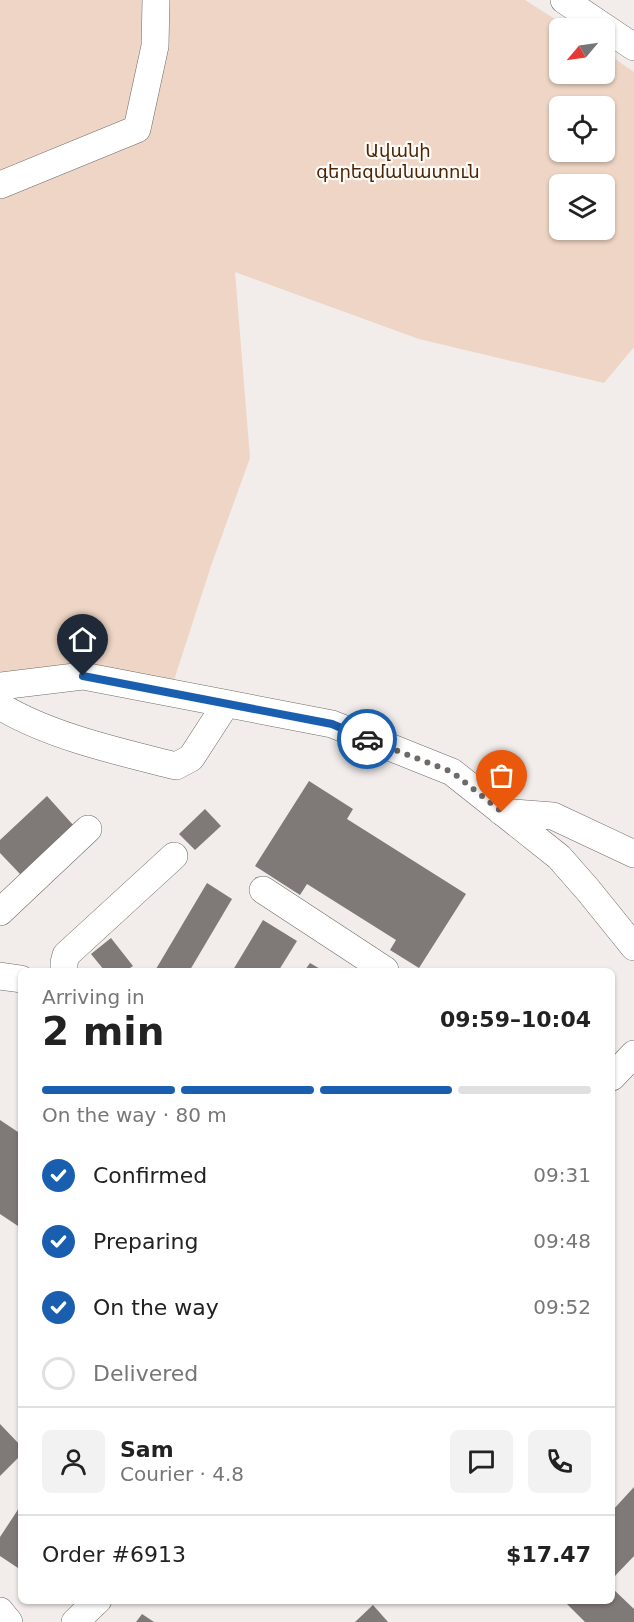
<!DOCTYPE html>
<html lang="en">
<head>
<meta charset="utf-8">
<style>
  body { margin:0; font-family:"DejaVu Sans","Noto Sans Armenian",sans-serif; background:#f2f2f2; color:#222; height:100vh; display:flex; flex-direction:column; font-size:22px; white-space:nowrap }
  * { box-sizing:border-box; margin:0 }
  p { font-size:20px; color:#767676 }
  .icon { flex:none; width:33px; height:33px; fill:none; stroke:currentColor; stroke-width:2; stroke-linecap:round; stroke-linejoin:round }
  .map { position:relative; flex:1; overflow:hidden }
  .panel { position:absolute; left:18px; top:968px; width:597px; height:636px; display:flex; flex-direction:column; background:#fff; border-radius:9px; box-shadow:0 2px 4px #0004 }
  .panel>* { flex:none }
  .needle { width:39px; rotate:241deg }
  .buttons { position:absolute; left:549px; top:18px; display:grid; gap:12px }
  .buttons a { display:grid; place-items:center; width:66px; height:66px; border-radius:9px; background:#fff; box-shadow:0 2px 4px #0004; font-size:30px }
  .pin { position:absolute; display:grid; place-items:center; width:51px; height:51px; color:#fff; margin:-62px -26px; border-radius:50% 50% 50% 0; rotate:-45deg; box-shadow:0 0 6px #0007 }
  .pin .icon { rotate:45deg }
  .courier { position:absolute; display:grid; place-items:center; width:60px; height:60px; margin:-30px; border:4px solid #1a5faf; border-radius:50%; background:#fff; color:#222; box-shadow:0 2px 8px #0007 }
  .headline em { font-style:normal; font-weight:700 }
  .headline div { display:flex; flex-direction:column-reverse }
  .headline { display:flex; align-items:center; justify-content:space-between; height:102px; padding:0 24px }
  h1 { font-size:39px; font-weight:700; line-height:45px }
  .bar { display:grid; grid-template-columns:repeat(4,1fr); gap:9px 6px; align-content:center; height:72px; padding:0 24px }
  .bar i { height:8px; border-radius:4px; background:#e0e0e0 }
  .bar .selected { background:#1a5faf }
  .bar p { grid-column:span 4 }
  .line { display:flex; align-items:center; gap:15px; padding:0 24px; border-top:2px solid #e0e0e0 }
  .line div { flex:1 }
  .round { display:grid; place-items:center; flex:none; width:63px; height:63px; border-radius:9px; background:#f2f2f2 }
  ol { padding:0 24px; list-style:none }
  li { display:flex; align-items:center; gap:18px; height:66px }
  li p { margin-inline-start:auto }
  li .icon { padding:6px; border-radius:50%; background:#1a5faf; color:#fff; stroke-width:4 }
  li:last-child { color:#767676 }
  li i { width:33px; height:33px; border:3px solid #e0e0e0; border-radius:50% }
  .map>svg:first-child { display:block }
  .green { fill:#eed5c5; fill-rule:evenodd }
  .building { fill:#7f7a77 }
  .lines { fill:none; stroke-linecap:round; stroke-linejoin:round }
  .minor-casing { stroke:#6f6b68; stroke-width:28 }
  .minor { stroke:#fff; stroke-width:27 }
  .done { stroke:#6d6a68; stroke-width:6; stroke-dasharray:0 10.8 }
  .route { stroke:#1a5faf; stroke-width:8 }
  .labels { text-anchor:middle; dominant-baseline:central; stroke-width:4.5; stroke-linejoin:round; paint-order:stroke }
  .park-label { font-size:18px; fill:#4b2505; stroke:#fffbf8 }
</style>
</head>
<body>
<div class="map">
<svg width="634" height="1622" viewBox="0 0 634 1622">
  <rect width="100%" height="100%" fill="#f2edea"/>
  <!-- green -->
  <path class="green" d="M 0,0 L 525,0 L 569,28 L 560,28 L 560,74 L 604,74 L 605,52 L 634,72 L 634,347 L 604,383 L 419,339 L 235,272 L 250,458 L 212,563 L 174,680 L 114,673 L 0,672 ZM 560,106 L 604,106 L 604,152 L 560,152 ZM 560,184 L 604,184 L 604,230 L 560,230 Z"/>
  <!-- building -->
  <g class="building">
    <path d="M 309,781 L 353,809 L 347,819 L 466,894 L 419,968 L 390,950 L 396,940 L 307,884 L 300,895 L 255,866 Z"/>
    <path d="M 47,796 L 74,826 L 21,875 L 0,853 L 0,840 Z"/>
    <path d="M 205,809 L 221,826 L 195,850 L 179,834 Z"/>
    <path d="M 207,883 L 232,899 L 190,970 L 158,970 L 156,969 Z"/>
    <path d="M 263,920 L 297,941 L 279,970 L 233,970 Z"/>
    <path d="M 111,938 L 133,966 L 127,970 L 104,970 L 91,954 Z"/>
    <path d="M 310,963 L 322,970 L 305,970 Z"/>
    <path d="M 0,1120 L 21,1134 L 21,1222 L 18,1226 L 0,1214 Z"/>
    <path d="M 0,1424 L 21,1446 L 21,1455 L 0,1476 Z"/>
    <path d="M 634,1487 L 634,1556 L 612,1579 L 612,1511 Z"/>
    <path d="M 21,1505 L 21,1570 L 0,1556 L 0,1537 Z"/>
    <path d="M 612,1588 L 634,1609 L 634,1622 L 585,1622 L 563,1600 L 612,1600 Z"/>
    <path d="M 373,1605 L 388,1622 L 355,1622 Z"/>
    <path d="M 142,1614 L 154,1622 L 136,1622 Z"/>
  </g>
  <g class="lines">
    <!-- minor casing -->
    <g class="minor-casing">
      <g id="minor">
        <path d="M 564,0 L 634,47"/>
        <path d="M 0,185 L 137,129 L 155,46 L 156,0"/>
        <path d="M 0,686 L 83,676 L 332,724 L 452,772 L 559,857 L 588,890 L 634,947"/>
        <path d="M 0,706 C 49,736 120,752 176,766 L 191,758 L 226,704"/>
        <path d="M 502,812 L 553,816 L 634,854"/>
        <path d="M 263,890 L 385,970"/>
        <path d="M 0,912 L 88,829"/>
        <path d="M 64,970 L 64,963 L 66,955 L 174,856"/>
        <path d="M 0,976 L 21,979"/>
        <path d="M 612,1077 L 634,1054"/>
        <path d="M 0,1611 L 9,1622"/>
        <path d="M 75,1622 L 98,1600"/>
      </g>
    </g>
    <!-- minor -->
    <use href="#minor" class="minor"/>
  </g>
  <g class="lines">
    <!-- done -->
    <path class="done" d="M 367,739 L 452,772 L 502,812"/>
    <!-- route -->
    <path class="route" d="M 83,676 L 332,724 L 367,739"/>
  </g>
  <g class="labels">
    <!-- park labels -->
    <g class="park-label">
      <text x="398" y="150">Ավանի<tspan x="398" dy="21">գերեզմանատուն</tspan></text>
    </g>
  </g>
</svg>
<div class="buttons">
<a><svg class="needle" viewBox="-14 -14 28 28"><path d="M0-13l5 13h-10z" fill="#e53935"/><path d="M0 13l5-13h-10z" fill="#767676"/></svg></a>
<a><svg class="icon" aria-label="locate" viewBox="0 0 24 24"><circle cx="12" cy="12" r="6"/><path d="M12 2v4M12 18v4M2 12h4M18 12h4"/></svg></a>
<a><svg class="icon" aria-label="layers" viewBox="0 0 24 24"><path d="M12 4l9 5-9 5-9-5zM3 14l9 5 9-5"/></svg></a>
</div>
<div class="pin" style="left:502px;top:812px;background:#ea580c"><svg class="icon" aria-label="bag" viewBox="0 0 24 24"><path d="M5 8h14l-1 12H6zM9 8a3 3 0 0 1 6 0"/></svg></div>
<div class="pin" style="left:83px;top:676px;background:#1f2937"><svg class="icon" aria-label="home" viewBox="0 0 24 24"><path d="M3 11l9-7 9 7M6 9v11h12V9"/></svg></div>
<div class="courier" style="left:367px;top:739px"><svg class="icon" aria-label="car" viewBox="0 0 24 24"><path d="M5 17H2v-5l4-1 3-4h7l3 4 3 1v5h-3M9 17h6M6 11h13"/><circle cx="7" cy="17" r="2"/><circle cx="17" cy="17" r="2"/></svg></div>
<section class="panel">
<div class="headline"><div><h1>2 min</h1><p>Arriving in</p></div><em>09:59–10:04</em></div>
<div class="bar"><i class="selected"></i><i class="selected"></i><i class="selected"></i><i></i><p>On the way · 80 m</p></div>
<ol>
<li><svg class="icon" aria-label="check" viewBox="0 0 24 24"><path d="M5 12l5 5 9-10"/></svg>Confirmed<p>09:31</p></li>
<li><svg class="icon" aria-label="check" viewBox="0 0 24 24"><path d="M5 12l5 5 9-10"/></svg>Preparing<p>09:48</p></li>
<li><svg class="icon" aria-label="check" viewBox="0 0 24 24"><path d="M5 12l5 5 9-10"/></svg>On the way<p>09:52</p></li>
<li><i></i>Delivered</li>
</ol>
<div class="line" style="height:108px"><a class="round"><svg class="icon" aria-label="person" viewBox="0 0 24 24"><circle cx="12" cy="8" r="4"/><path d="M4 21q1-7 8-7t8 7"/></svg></a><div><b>Sam</b><p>Courier · 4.8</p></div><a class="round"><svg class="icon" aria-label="chat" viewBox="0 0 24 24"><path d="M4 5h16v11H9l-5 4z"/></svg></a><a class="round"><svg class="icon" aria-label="phone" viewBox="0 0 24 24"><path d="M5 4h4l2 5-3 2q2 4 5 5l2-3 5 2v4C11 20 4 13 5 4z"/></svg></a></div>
<div class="line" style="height:78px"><div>Order #6913</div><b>$17.47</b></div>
</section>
</div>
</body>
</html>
